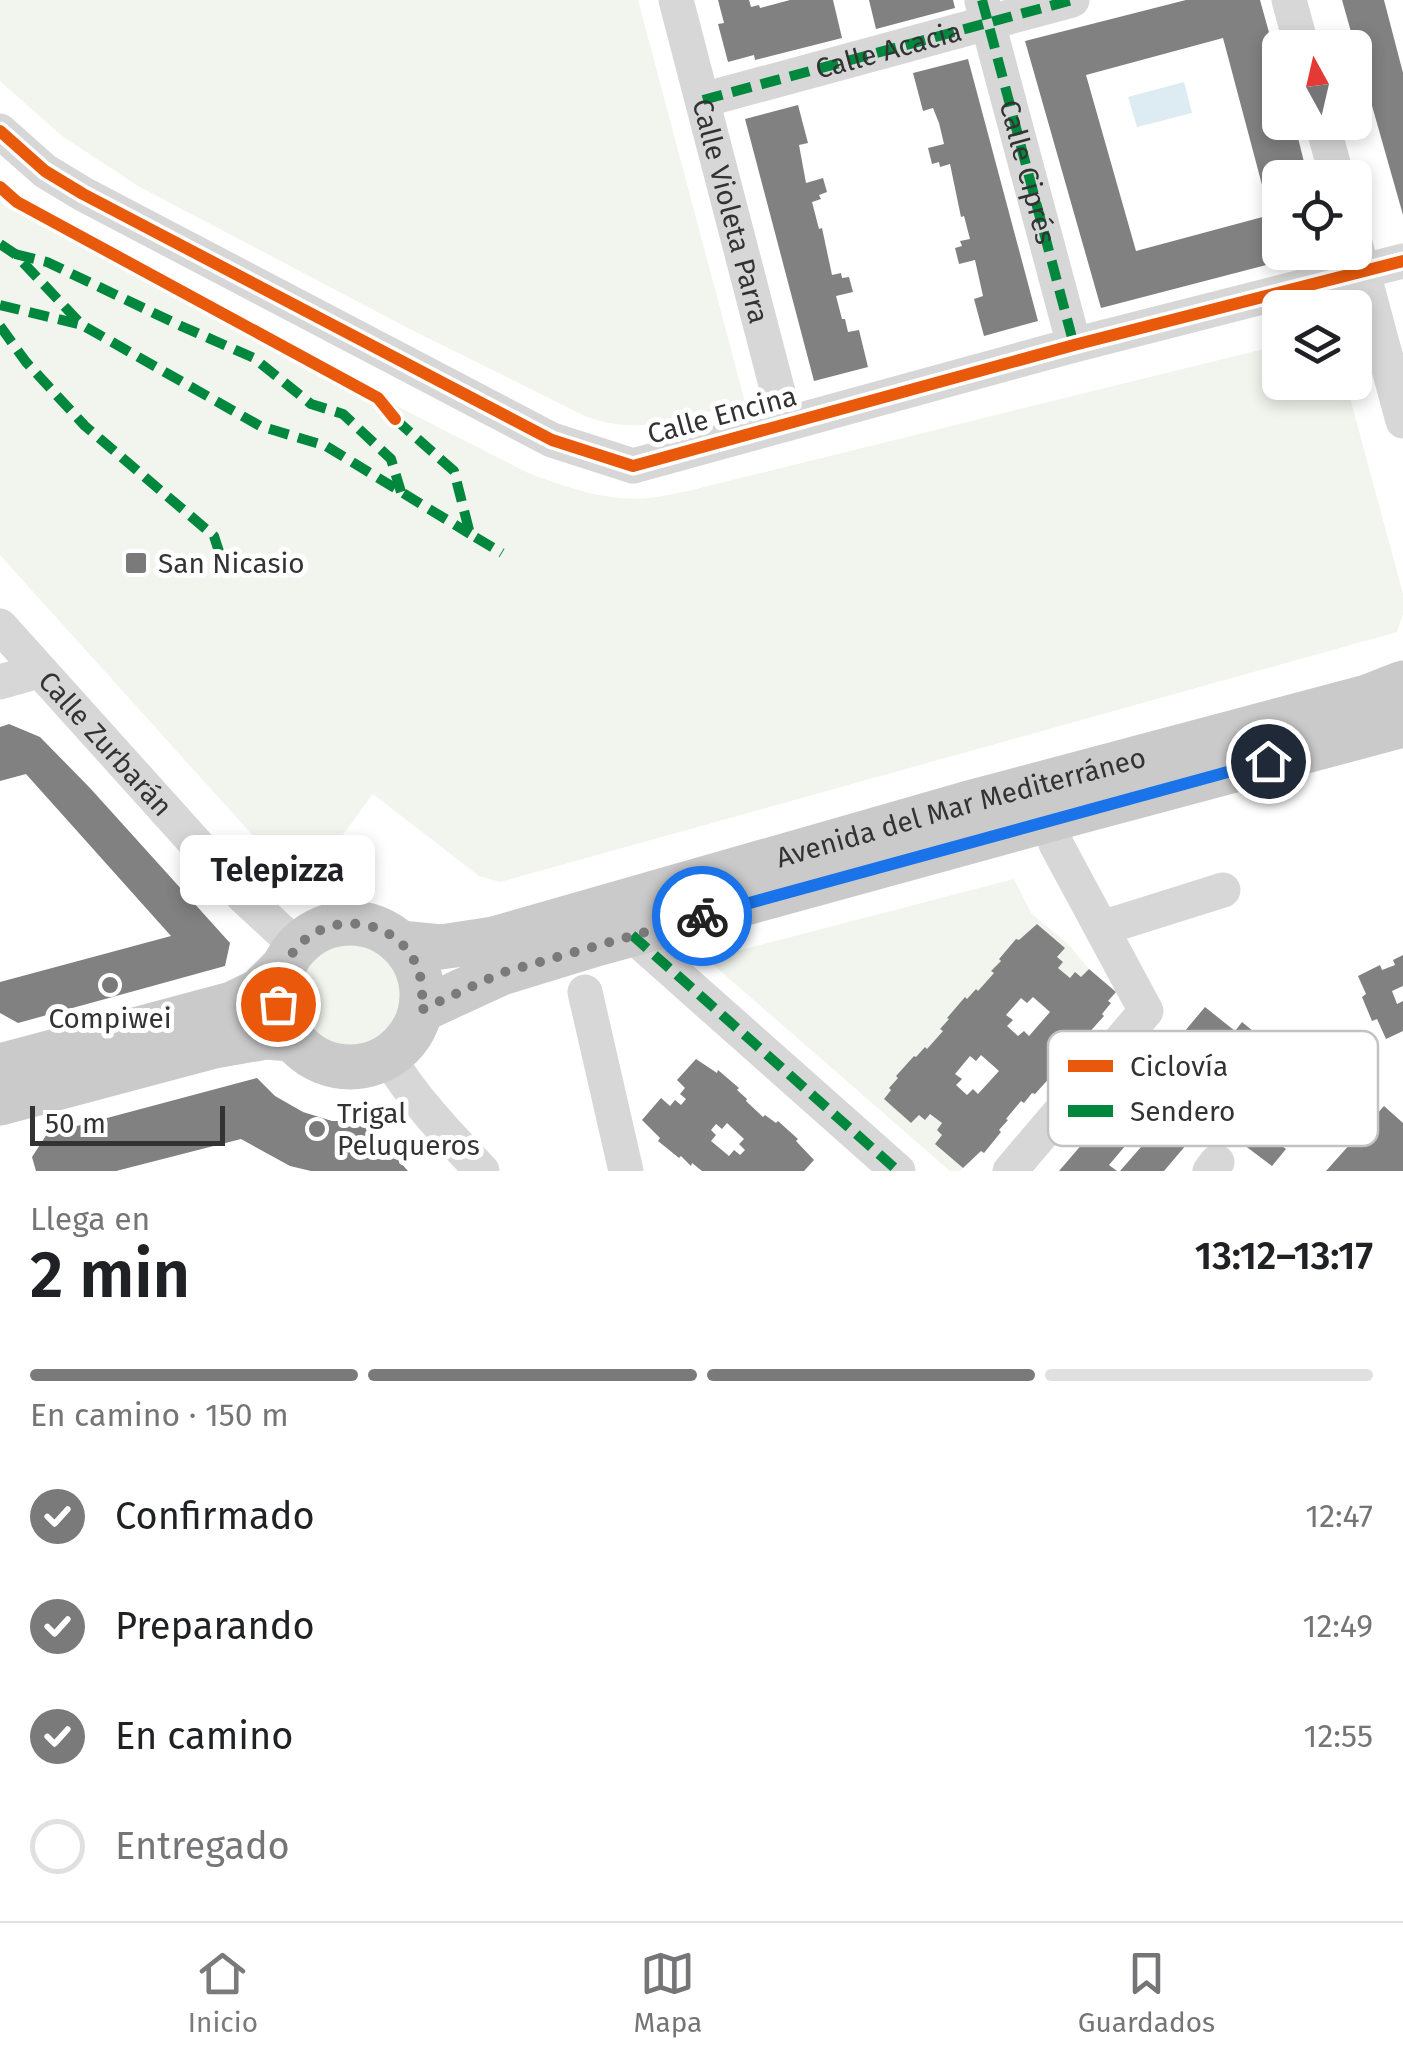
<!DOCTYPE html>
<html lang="es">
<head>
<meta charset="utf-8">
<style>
  body { margin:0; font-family:"Fira Sans",sans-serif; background:#f2f2f2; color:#202124; height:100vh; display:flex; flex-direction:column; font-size:38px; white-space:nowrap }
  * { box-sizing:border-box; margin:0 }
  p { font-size:32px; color:#757577 }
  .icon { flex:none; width:55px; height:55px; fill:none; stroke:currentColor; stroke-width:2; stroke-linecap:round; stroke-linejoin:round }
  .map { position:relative; height:1171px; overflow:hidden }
  .details { display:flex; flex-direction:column; background:#fff; flex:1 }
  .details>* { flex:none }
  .needle { width:65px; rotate:352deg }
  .tools { position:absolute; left:1262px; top:30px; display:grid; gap:20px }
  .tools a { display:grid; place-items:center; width:110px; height:110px; border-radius:15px; background:#fff; box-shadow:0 5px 15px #0003; font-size:50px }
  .scale { position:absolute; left:30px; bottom:25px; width:195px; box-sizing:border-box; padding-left:10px; border:5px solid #333; border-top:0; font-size:28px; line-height:35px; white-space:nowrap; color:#333; -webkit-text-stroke:8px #fff; paint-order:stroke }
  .pin { position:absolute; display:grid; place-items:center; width:85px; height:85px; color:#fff; margin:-42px; border:5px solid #fff; border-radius:50%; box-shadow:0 2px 10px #0007 }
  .courier { position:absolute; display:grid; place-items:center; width:100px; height:100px; margin:-50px; border:8px solid #1a73e8; border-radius:50%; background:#fff; color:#222; box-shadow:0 2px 12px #0007 }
  .bubble { position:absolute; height:70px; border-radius:15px; background:#fff; box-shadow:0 5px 15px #0003; font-size:32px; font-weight:600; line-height:70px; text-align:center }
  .overview em { font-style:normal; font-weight:600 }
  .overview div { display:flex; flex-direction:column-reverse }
  .overview { display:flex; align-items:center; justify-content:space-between; height:170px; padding:0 30px }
  h1 { font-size:65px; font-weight:600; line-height:75px }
  .bar { display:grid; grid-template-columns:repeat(4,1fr); gap:15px 10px; align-content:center; height:120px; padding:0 30px }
  .bar i { height:12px; border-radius:8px; background:#e0e0e0 }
  .bar .on { background:#7a7a7a }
  .bar p { grid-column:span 4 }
  ol { padding:0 30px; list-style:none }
  li { display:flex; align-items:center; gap:30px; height:110px }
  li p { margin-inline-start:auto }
  li .icon { padding:10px; border-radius:50%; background:#7a7a7a; color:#fff; stroke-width:4 }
  li:last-child { color:#757577 }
  li i { width:55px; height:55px; border:5px solid #e0e0e0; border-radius:50% }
  .menu { display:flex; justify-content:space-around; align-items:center; height:140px; border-top:2px solid #e0e0e0; background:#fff; font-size:28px; color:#757577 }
  .menu a { display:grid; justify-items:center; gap:5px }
  .menu .on { color:#7a7a7a }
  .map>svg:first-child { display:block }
  .green { fill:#f1f5ed }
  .water { fill:#ddebf3 }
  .building { fill:#818181; fill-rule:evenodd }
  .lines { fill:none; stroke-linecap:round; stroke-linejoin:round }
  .minor { stroke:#d7d7d7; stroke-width:35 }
  .major { stroke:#cacaca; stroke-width:45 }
  .quiet { stroke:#00873e; stroke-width:10; stroke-dasharray:20 10; stroke-linecap:butt }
  .cycleway-casing { stroke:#fff; stroke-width:19 }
  .cycleway { stroke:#e8590c; stroke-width:12 }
  .done { stroke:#7a7a7a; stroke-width:10; stroke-dasharray:0 18 }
  .route { stroke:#1a73e8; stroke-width:12 }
  .poi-dot { fill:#7a7a7a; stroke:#fff; stroke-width:4 }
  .labels { text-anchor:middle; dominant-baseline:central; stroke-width:10; stroke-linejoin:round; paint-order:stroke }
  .street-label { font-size:28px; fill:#333; stroke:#fff }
  .poi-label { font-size:28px; fill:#333; stroke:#fff; text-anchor:start }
  .key { fill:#fff; stroke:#c2c2c2; stroke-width:2.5 }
  .key-label { font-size:28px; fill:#333 }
</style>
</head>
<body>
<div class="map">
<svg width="1403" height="1171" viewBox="0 0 1403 1171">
  <rect width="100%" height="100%" fill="#fff"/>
  <!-- green -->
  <g class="green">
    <path d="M 0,0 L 638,0 L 745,402 C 689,416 644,437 587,417 L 404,326 L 138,186 L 62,136 L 0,81 Z"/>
    <path d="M 0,201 L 6,207 L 526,472 C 565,487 606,502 649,498 C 662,497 675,493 688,491 L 1280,345 L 1280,382 L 1346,383 L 1403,594 L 1403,614 L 1397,632 L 500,882 L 479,876 L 373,794 C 355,816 326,866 299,873 C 292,875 289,872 283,869 L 0,555 Z"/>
    <path d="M 1014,879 L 1031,913 L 1069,945 L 1089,969 L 1081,977 L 1075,972 L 1070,978 L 1058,968 L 1063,962 L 1057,957 L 1065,948 L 1037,924 L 1019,940 L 1016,940 L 999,958 L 1001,961 L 992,971 L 994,973 L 978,991 L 976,989 L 967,999 L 965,998 L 948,1017 L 949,1019 L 941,1029 L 943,1031 L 927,1049 L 925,1048 L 916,1057 L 914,1056 L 897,1075 L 898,1078 L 884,1099 L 911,1123 L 919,1115 L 930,1114 L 942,1123 L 937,1130 L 942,1135 L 935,1144 L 963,1168 L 960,1171 L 950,1171 L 709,961 L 725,954 Z"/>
    <circle cx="354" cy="993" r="58"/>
  </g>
  <!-- water -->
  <path class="water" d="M 1184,82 L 1192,113 L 1137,127 L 1128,97 Z"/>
  <!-- building -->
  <g class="building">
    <path d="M 718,0 L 749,0 L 751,7 L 759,5 L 760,8 L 790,0 L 833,0 L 842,38 L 755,60 L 754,55 L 728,62 L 718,24 L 724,23 Z"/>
    <path d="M 869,0 L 953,0 L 955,8 L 876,29 Z"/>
    <path d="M 1186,0 L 1260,0 L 1280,72 L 1280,122 L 1294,122 L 1308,178 L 1280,178 L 1280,252 L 1309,254 L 1101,308 L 1025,41 ZM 1223,38 L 1270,215 L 1136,251 L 1086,75 Z"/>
    <path d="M 1342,0 L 1384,0 L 1403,73 L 1403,215 Z"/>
    <path d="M 968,59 L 1038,321 L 984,336 L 974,299 L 983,296 L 975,260 L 959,264 L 955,248 L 962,246 L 960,241 L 970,239 L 964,216 L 961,217 L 950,164 L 940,167 L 939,162 L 932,164 L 928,148 L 944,144 L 939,123 L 933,108 L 923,111 L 913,73 Z"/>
    <path d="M 798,105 L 808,143 L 799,145 L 806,183 L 823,178 L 827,192 L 819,195 L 821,199 L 812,202 L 819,229 L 822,228 L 832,275 L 841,273 L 842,278 L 849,277 L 853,292 L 836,296 L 842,319 L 845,319 L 848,332 L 859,330 L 868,367 L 814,381 L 745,119 Z"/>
    <path d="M 9,724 L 40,737 L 90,788 L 230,943 L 225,966 L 18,1023 L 0,1013 L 0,982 L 171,936 L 26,774 L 0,781 L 0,727 Z"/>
    <path d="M 1037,924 L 1065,948 L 1057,957 L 1063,962 L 1058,968 L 1070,978 L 1075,972 L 1081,977 L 1089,969 L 1116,992 L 1108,1001 L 1111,1003 L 1102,1014 L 1104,1016 L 1086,1036 L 1084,1034 L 1075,1044 L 1072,1042 L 1057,1060 L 1059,1062 L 1050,1072 L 1053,1074 L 1035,1094 L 1032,1093 L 1024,1103 L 1021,1101 L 1006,1119 L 1008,1120 L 999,1130 L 1001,1132 L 984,1153 L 981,1151 L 963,1168 L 935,1144 L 942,1135 L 937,1130 L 942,1123 L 930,1114 L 925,1120 L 919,1115 L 911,1123 L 884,1099 L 891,1090 L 889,1088 L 898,1078 L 896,1076 L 914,1056 L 916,1057 L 925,1047 L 927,1049 L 943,1031 L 940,1029 L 949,1019 L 947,1018 L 965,997 L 967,999 L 976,989 L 978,991 L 994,973 L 991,971 L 1001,961 L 999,959 L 1016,939 L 1019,940 ZM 1033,997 L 1050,1012 L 1029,1036 L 1024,1031 L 1018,1036 L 1007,1026 L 1013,1020 L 1006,1015 L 1021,998 L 1027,1003 ZM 981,1055 L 999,1071 L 978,1094 L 973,1089 L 967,1095 L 956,1085 L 962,1079 L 955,1074 L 970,1056 L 976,1061 Z"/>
    <path d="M 1403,955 L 1403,986 L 1392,991 L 1397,1004 L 1403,1001 L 1403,1031 L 1386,1039 L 1377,1019 L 1372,1021 L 1362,997 L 1366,994 L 1358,976 L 1380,965 L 1382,970 L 1395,965 L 1393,960 Z"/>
    <path d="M 1205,1007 L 1235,1031 L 1242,1022 L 1275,1049 L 1230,1104 L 1225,1100 L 1219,1107 L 1188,1081 L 1196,1072 L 1169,1050 Z"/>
    <path d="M 696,1059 L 717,1073 L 718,1070 L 739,1088 L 737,1090 L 747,1099 L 746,1101 L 763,1117 L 765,1115 L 776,1123 L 778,1121 L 798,1139 L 796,1141 L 814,1160 L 804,1171 L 702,1171 L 692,1163 L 691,1166 L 681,1156 L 679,1158 L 658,1141 L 660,1138 L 642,1120 L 661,1098 L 670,1106 L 675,1100 L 681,1105 L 686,1099 L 680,1094 L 685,1088 L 677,1080 ZM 727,1123 L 744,1139 L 739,1144 L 745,1150 L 740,1155 L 734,1150 L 729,1156 L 711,1141 L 716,1135 L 711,1130 L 716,1124 L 722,1129 Z"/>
    <path d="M 257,1078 L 275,1096 L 303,1112 L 332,1121 L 363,1121 L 408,1171 L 311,1171 L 290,1166 L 241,1139 L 116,1171 L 36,1171 L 32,1157 L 47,1134 Z"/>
    <path d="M 1132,1086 L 1192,1138 L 1164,1171 L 1120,1171 L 1141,1147 L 1131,1139 L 1109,1165 L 1117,1171 L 1059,1171 Z"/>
    <path d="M 1384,1106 L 1403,1123 L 1403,1171 L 1326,1171 Z"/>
    <path d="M 1246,1119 L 1286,1149 L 1272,1166 L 1232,1136 Z"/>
  </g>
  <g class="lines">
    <!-- minor -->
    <g class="minor">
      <path id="s1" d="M 676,0 L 786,423"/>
      <path d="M 1289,0 L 1302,48"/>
      <path d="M 982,1 L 1074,345"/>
      <path d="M 703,100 L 1072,0"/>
      <path d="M 1322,122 L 1337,178"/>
      <path d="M 0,131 L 45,171 L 83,194 L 552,440 L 633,466 L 1074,345 L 1403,261"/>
      <path d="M 1355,243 L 1403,421"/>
      <path id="s2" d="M 0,626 L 244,897 L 297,946"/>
      <path d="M 0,682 L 39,671"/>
      <path d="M 1102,928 L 1223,890"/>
      <path d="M 632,935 L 898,1171"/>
      <path d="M 585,992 L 626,1171"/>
      <path d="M 388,1057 C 414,1100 448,1135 482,1171"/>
      <path d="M 1010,1171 L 1146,1011 L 1056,844 L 1051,819"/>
      <path d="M 1210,1171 L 1217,1162"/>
    </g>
    <!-- major -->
    <g class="major">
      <circle cx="350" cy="995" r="72"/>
      <path id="s3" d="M 400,943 L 441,947 L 494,939 L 973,802 L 1367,697 L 1403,683"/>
      <path d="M 421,1010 L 501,973 L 596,944 L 1051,819 L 1403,725"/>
      <path d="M 0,1066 L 232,1004 L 259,991 L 283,967"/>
      <path d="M 0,1103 L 214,1046 L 266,1037 L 292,1039"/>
    </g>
    <!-- quiet -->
    <g class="quiet">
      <path id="s4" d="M 982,0 L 1074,345"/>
      <path id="s5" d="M 703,100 L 1072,0"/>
      <path d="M 0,244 L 15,254 L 82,325 L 260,426 L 326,446 L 470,534"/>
      <path d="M 15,254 L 47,262 L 181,326 L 254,358 L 311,404 L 343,414 L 391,459 L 401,492"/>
      <path d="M 0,305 L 82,325"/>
      <path d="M 0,326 L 26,362 L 85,426 L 214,536 L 221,558"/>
      <path d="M 395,419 L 454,471 L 470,534 L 502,553"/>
      <path d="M 632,935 L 898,1171"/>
    </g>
    <!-- cycleway casing -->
    <g class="cycleway-casing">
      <g id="cycleway">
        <path d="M 0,131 L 45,171 L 83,194 L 552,440 L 633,466 L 1074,345 L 1403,261"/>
        <path d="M 0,187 L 17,202 L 378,398 L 395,419"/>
      </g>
    </g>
    <!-- cycleway -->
    <use href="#cycleway" class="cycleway"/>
  </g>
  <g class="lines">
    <!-- done -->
    <path class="done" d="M 278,1004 C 278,900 411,900 422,986 C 423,994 421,1003 421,1010 L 501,973 L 702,916"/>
    <!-- route -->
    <path class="route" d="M 702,916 L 1268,761"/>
  </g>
  <!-- markers -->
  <g class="poi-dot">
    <rect x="124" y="551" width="24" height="24" rx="5"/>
    <circle cx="110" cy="985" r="10"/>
    <circle cx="317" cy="1129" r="10"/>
  </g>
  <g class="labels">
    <!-- street labels -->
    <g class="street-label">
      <text stroke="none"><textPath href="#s5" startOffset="192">Calle Acacia</textPath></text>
      <text stroke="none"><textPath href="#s4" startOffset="178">Calle Ciprés</textPath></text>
      <text stroke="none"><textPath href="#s1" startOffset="218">Calle Violeta Parra</textPath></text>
      <text transform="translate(722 415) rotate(-15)">Calle Encina</text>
      <text stroke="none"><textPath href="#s2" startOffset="158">Calle Zurbarán</textPath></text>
      <text stroke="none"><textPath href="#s3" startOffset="580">Avenida del Mar Mediterráneo</textPath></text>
    </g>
    <!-- poi labels -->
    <g class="poi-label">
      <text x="158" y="563">San Nicasio</text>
      <text x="110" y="1018" text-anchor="middle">Compiwei</text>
      <text x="337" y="1113">Trigal<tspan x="337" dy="32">Peluqueros</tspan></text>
    </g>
  </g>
  <!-- legend -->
  <rect x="1048" y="1031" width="330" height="115" rx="15" class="key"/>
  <rect x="1068" y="1060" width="45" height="12" fill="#e8590c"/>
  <rect x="1068" y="1105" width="45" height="12" fill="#00873e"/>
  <g class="key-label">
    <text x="1130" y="1076">Ciclovía</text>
    <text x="1130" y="1121">Sendero</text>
  </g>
</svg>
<div class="tools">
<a><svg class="needle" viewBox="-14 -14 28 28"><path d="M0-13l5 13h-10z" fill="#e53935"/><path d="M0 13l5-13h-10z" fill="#757577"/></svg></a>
<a><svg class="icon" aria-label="locate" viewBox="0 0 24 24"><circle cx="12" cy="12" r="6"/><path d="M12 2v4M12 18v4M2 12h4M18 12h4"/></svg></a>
<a><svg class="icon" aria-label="layers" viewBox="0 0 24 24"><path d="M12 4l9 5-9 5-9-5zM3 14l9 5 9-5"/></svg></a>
</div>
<div class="scale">50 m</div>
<div class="pin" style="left:278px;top:1004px;background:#ea580c"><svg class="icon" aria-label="bag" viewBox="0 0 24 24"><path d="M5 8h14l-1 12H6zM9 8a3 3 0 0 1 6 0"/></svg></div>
<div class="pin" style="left:1268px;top:761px;background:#1f2937"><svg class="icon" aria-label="home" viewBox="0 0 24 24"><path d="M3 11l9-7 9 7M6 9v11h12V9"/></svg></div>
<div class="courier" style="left:702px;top:916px"><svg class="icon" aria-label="bike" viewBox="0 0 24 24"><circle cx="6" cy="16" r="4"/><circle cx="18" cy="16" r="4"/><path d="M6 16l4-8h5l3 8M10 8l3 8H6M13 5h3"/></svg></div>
<div class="bubble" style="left:180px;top:835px;width:195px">Telepizza</div>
</div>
<section class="details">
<div class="overview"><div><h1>2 min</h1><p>Llega en</p></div><em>13:12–13:17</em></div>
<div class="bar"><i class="on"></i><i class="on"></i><i class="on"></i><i></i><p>En camino · 150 m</p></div>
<ol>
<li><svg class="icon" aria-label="check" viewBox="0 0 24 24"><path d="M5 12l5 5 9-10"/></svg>Confirmado<p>12:47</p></li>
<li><svg class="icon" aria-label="check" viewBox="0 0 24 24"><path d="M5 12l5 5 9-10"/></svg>Preparando<p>12:49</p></li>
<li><svg class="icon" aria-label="check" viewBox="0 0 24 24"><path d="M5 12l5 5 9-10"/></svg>En camino<p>12:55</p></li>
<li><i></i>Entregado</li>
</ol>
</section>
<nav class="menu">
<a class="on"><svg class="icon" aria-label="home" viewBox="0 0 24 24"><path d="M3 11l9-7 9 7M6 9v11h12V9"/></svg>Inicio</a>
<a><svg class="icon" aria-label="map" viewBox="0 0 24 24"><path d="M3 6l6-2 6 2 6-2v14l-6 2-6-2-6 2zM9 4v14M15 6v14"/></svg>Mapa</a>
<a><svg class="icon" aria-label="saved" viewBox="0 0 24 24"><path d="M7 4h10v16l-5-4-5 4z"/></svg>Guardados</a>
</nav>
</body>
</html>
